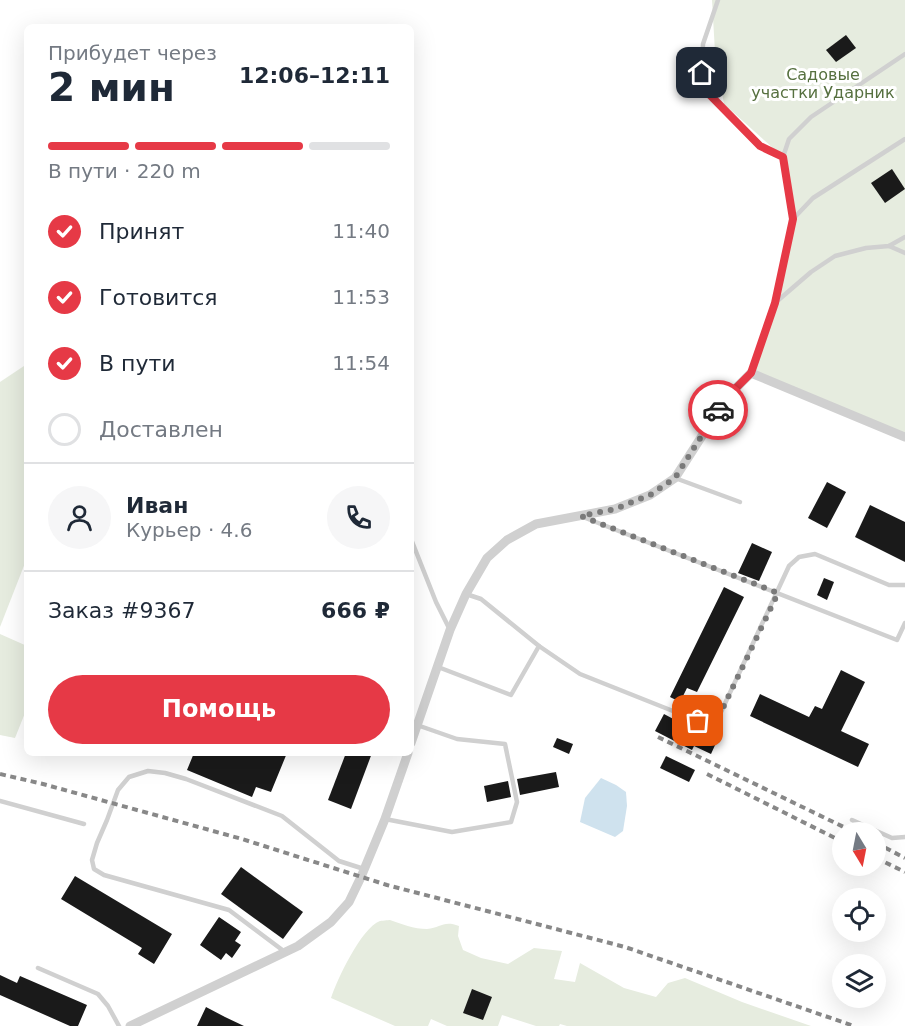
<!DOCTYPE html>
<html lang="ru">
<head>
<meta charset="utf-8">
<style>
  body { margin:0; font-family:"DejaVu Sans",sans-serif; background:#f6f6f7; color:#1f2937; height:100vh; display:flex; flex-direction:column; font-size:22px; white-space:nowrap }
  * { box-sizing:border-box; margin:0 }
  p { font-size:20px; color:#747a83 }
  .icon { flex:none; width:33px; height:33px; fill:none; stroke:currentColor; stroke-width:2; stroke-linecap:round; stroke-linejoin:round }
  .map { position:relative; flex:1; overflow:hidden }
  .details { position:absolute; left:24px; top:24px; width:390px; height:732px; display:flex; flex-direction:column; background:#fff; border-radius:9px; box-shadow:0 6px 24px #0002 }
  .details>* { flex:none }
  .needle { width:39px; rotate:170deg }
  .tools { position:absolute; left:832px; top:822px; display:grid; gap:12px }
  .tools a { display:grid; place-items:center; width:54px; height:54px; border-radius:50%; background:#fff; box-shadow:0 6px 24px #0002; font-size:30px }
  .pin { position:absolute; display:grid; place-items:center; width:51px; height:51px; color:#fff; margin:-26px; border-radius:12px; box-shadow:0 3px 9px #0006 }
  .courier { position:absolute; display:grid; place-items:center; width:60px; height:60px; margin:-30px; border:4px solid #e63946; border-radius:50%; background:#fff; color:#222; box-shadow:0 2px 8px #0007 }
  .overview em { font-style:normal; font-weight:800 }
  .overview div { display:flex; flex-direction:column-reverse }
  .overview { display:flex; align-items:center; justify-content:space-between; height:102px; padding:0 24px }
  h1 { font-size:39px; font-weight:800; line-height:45px }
  .bar { display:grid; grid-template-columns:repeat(4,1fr); gap:9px 6px; align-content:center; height:72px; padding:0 24px }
  .bar i { height:8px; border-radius:4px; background:#e0e1e3 }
  .bar .on { background:#e63946 }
  .bar p { grid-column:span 4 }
  .line { display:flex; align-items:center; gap:15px; padding:0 24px; border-top:2px solid #e0e1e3 }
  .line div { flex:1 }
  .round { display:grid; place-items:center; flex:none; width:63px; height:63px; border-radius:32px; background:#f6f6f7 }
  ol { padding:0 24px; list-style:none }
  li { display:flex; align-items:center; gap:18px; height:66px }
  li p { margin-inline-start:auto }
  li .icon { padding:6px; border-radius:50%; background:#e63946; color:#fff; stroke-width:4 }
  li:last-child { color:#747a83 }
  li i { width:33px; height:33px; border:3px solid #e0e1e3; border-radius:50% }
  .primary-button { display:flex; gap:12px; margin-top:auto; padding:12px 24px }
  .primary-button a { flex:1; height:69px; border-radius:36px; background:#e63946; color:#fff; font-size:24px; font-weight:800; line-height:69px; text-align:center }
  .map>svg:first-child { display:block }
  .green { fill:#e6ecdf }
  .water { fill:#cfe2ee }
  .building { fill:#1a1a1a }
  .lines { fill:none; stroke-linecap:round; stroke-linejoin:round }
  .lane { stroke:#d0d0d0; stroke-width:4.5 }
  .street { stroke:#d0d0d0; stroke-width:9 }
  .rail { stroke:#888; stroke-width:4; stroke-dasharray:6 4.5; stroke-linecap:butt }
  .done { stroke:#7a7a7a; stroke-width:6; stroke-dasharray:0 10.8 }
  .route { stroke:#e63946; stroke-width:8 }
  .labels { text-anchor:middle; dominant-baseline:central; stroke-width:6; stroke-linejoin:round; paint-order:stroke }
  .park-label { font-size:16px; fill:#56703f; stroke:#fff }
</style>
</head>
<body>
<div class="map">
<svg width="905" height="1026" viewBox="0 0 905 1026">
  <rect width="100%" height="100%" fill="#fff"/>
  <!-- green -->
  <g class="green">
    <path d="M 712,0 L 905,0 L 905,437 L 751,373 L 775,303 L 793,219 L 783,157 L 724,104 L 715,52 Z"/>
    <path d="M 27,364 L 27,558 L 0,627 L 0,382 Z"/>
    <path d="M 0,634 L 27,646 L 27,708 L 15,738 L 0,735 Z"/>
    <path d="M 390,920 C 401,924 414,929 427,929 C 441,928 443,920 459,926 L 458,936 L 463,950 L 481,958 L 508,964 L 534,948 L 562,951 L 554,979 L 575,982 L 580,963 L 624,988 L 656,997 L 668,983 L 685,978 L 742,1002 L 811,1026 L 567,1026 L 560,1024 L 559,1026 L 536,1026 L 502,1015 L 498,1026 L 447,1026 L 431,1019 L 428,1026 L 395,1026 L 331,998 C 337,980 361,928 380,921 C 380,921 389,920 390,920 Z"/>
  </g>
  <!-- water -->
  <path class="water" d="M 601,778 L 616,785 L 626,792 L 627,806 L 623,831 L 615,837 L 580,822 L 585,798 Z"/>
  <!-- building -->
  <g class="building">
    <path d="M 846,35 L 856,48 L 836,62 L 826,50 Z"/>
    <path d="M 892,169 L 905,189 L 885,203 L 871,183 Z"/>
    <path d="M 827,482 L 846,492 L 827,528 L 808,518 Z"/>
    <path d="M 870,505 L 905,522 L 905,562 L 855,537 Z"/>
    <path d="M 752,543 L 772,552 L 759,581 L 738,573 Z"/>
    <path d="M 824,578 L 834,582 L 827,600 L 817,595 Z"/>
    <path d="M 724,587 L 744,597 L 697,692 L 687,688 L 680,702 L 670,697 Z"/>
    <path d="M 841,670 L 865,682 L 841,731 L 869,744 L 858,767 L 750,716 L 760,694 L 809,717 L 815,706 L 822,709 Z"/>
    <path d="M 664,714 L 679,722 L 678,725 L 716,743 L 711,754 L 694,746 L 692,750 L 655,731 Z"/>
    <path d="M 557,738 L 573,744 L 569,754 L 553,747 Z"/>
    <path d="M 194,753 L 287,753 L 271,792 L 256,787 L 252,797 L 187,770 Z"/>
    <path d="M 346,753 L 372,753 L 351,809 L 328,800 Z"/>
    <path d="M 666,756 L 695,770 L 689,782 L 660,768 Z"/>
    <path d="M 556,772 L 559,787 L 520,795 L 517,779 Z"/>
    <path d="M 508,781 L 511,797 L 487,802 L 484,786 Z"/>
    <path d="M 241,867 L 303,912 L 283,939 L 221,894 Z"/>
    <path d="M 75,876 L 172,934 L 154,964 L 138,954 L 142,948 L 61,899 Z"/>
    <path d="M 219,917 L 241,932 L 235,941 L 241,945 L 232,958 L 226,953 L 221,960 L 200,945 Z"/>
    <path d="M 0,975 L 17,983 L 20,976 L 87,1005 L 78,1026 L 70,1026 L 0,995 Z"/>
    <path d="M 472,989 L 492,997 L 483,1020 L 463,1013 Z"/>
    <path d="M 206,1007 L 225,1017 L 244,1026 L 197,1026 Z"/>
  </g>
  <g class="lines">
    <!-- lane -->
    <g class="lane">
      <path d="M 718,0 L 703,44 L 702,73 L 707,92 L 760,146 L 783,157"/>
      <path d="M 793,219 L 813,198 L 905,139"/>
      <path d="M 889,246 L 905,253"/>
      <path d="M 775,303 L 811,272 L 835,256 L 866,248 L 889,246 L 905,237"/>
      <path d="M 751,373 L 775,303 L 793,219 L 783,157 L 789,139 L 811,117 L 905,54"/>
      <path d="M 675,478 L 740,502"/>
      <path d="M 583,517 L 897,640 L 905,623"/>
      <path d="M 411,539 L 436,602 L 450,630"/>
      <path d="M 539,646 L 580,674 L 698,721 L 711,720 L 721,712 L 789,566 L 799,557 L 815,554 L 889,585 L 905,585"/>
      <path d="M 438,667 L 511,695 L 539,646 L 481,599 L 466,594"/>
      <path d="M 0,801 L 84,824"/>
      <path d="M 385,819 L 452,832 L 511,822 L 517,802 L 505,744 L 457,739 L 417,725"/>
      <path d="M 852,820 L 892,838 L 905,837"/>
      <path d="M 285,952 L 229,910 L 104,875 L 94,869 L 92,860 L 97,843 L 107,820 L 118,790 L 129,777 L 148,771 L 165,773 L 186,779 L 282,816 L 339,861 L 364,869"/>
      <path d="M 38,968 L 98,994 L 108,1006 L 119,1026"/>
    </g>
    <!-- street -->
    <g class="street">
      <path d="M 411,743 L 450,630 L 466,594 L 487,558 L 507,540 L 536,524 L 615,509 L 650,495 L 675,478 L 727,397 L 751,373 L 905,437"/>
      <path d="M 130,1026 L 298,946 L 331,922 L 349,902 L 361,877 L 385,819 L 408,753"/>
    </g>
    <!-- rail -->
    <g class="rail">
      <path d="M 658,737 L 854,832"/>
      <path d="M 0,774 L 43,784 L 242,839 L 387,885 L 625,947 L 854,1026"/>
      <path d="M 707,774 L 843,842"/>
      <path d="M 876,843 L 905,858"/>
      <path d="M 876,858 L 905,872"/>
    </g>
  </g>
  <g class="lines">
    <!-- done -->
    <path class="done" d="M 698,721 L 711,720 L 721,712 L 778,593 L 581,516 L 615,509 L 650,495 L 675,478 L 718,410"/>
    <!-- route -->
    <path class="route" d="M 702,73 L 707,92 L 760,146 L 783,157 L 793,219 L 775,303 L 751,373 L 727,397 L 718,410"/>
  </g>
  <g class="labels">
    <!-- park labels -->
    <g class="park-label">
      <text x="823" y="74">Садовые<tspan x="823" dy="18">участки Ударник</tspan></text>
    </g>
  </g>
</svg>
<div class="tools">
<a><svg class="needle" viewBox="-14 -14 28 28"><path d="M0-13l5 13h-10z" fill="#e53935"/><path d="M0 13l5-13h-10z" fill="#747a83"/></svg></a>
<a><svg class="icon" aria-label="locate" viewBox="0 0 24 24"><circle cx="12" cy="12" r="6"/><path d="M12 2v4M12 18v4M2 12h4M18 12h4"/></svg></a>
<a><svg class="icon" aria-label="layers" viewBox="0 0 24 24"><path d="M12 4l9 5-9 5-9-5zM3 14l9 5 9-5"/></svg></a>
</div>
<div class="pin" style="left:698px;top:721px;background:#ea580c"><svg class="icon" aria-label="bag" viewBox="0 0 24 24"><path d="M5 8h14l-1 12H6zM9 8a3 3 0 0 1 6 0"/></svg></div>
<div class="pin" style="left:702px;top:73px;background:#1f2937"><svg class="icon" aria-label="home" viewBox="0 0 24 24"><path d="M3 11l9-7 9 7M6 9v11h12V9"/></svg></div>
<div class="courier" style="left:718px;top:410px"><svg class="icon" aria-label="car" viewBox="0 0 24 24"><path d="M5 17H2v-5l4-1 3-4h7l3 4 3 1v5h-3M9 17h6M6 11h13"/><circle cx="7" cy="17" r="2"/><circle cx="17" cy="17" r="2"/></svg></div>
<section class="details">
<div class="overview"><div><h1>2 мин</h1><p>Прибудет через</p></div><em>12:06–12:11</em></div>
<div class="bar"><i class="on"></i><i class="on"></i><i class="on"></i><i></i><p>В пути · 220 m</p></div>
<ol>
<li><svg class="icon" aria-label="check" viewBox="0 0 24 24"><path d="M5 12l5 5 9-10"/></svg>Принят<p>11:40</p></li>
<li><svg class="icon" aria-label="check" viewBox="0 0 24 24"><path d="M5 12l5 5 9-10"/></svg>Готовится<p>11:53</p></li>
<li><svg class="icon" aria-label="check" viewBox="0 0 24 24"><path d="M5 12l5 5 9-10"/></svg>В пути<p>11:54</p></li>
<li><i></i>Доставлен</li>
</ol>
<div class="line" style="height:108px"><a class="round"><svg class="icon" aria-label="person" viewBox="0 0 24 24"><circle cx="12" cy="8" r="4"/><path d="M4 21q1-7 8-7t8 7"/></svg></a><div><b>Иван</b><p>Курьер · 4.6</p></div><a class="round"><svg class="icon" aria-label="phone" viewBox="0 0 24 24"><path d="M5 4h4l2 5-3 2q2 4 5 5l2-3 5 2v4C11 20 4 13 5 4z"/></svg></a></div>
<div class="line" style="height:78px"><div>Заказ #9367</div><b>666 ₽</b></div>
<div class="primary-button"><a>Помощь</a></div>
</section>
</div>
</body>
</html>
